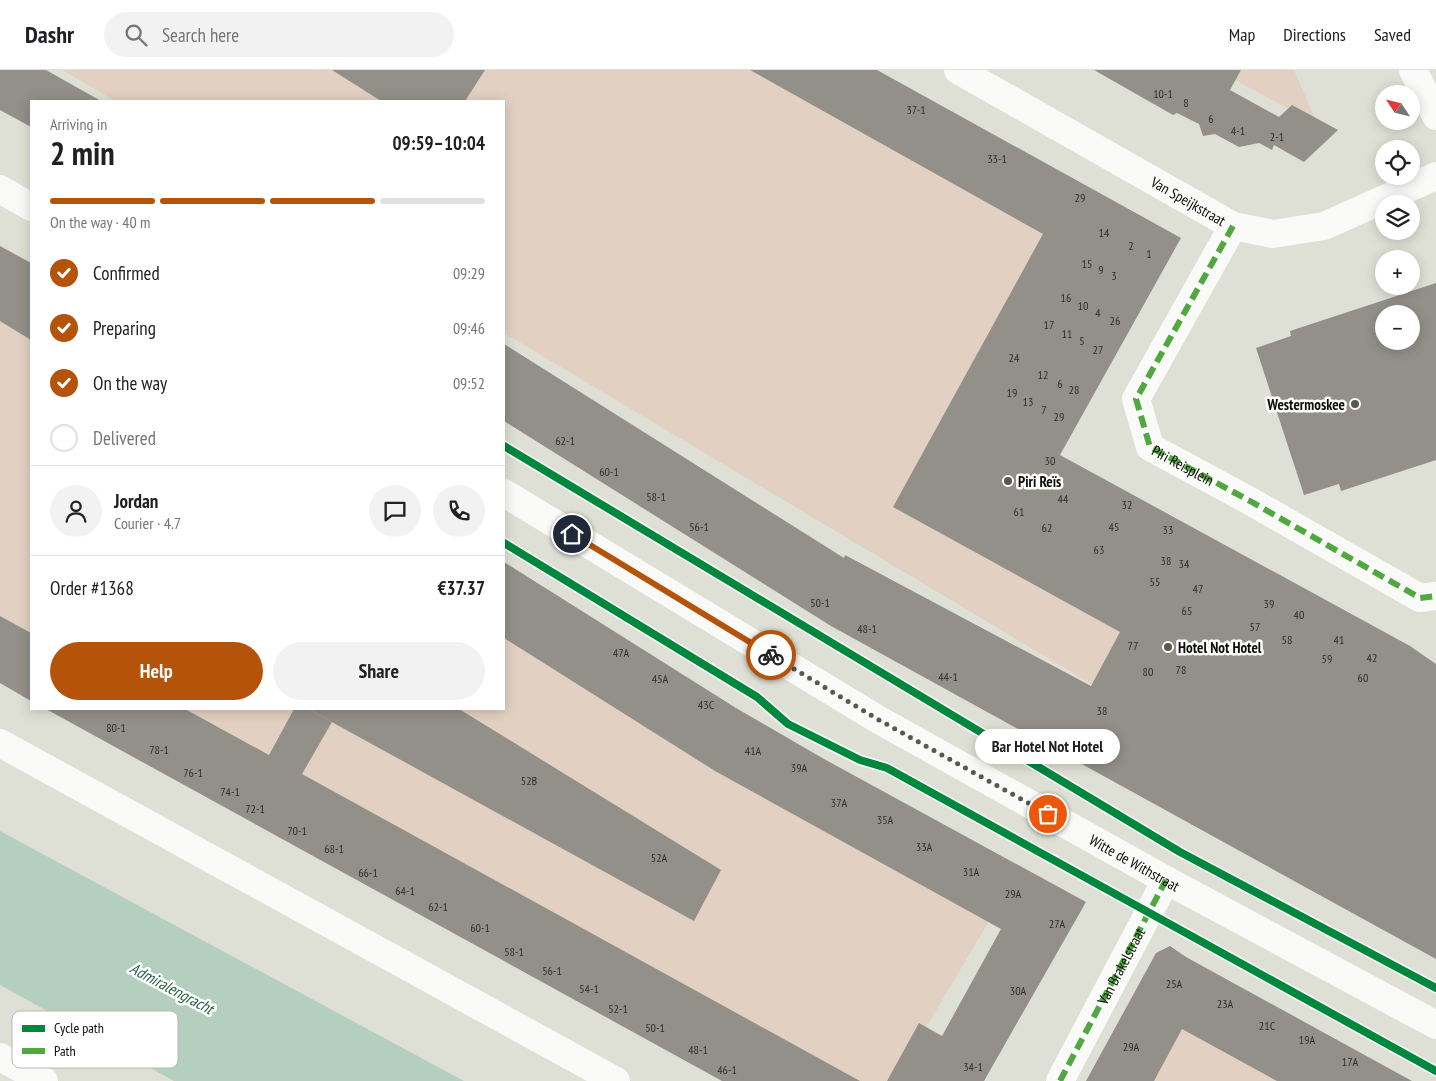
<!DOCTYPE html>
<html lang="en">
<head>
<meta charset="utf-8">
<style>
  body { margin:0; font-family:"PT Sans Narrow",sans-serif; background:#f2f2f2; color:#202124; height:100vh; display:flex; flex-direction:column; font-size:19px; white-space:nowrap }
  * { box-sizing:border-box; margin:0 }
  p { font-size:16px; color:#757577 }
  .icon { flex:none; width:28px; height:28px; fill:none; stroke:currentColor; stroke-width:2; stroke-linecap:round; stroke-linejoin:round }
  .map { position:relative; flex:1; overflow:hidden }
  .details { position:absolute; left:30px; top:30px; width:475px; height:610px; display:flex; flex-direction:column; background:#fff; border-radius:0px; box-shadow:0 2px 12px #0003 }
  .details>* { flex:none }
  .needle { width:32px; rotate:305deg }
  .tools { position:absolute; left:1375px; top:15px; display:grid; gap:10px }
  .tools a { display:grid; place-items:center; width:45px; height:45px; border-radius:50%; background:#fff; box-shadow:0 2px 12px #0003; font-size:25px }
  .pin { position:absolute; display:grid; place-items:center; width:42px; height:42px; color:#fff; margin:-21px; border:2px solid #fff; border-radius:50%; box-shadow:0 1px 5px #0007 }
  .courier { position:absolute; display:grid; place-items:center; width:50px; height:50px; margin:-25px; border:4px solid #b45309; border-radius:50%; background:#fff; color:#222; box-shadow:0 1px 6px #0007 }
  .bubble { position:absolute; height:35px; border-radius:18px; background:#fff; box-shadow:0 2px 12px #0003; font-size:16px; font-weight:600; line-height:35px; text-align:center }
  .headline em { font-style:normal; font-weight:600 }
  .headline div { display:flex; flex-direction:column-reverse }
  .headline { display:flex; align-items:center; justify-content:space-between; height:85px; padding:0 20px }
  h1 { font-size:32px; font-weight:600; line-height:38px }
  .bar { display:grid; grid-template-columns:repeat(4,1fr); gap:8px 5px; align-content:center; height:60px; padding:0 20px }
  .bar i { height:6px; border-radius:4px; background:#e0e0e0 }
  .bar .active { background:#b45309 }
  .bar p { grid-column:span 4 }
  .line { display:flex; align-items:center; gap:12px; padding:0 20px; border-top:1px solid #e0e0e0 }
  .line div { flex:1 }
  .round { display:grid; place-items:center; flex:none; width:52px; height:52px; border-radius:26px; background:#f2f2f2 }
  ol { padding:0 20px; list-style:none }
  li { display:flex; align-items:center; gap:15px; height:55px }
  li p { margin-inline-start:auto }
  li .icon { padding:5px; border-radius:50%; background:#b45309; color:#fff; stroke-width:4 }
  li:last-child { color:#757577 }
  li i { width:28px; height:28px; border:2px solid #e0e0e0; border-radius:50% }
  .action { display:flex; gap:10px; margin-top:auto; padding:10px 20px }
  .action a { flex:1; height:58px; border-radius:30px; background:#b45309; color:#fff; font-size:20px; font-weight:600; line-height:58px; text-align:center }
  .action a+a { background:#f2f2f2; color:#202124 }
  header { display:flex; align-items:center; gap:30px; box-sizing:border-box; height:70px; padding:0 25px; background:#fff; border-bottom:1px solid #e0e0e0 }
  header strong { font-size:24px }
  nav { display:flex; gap:28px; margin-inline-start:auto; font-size:18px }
  .search { width:350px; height:45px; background:#f2f2f2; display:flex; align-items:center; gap:12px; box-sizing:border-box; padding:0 18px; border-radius:28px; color:#757577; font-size:19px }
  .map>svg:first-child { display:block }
  .green { fill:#e2d1c2 }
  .water { fill:#b5cfbf }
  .building { fill:#929089; fill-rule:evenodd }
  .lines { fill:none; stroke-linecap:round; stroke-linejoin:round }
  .minor { stroke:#fafaf9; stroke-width:28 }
  .quiet { stroke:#51a841; stroke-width:6; stroke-dasharray:12 6; stroke-linecap:butt }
  .cycleway-casing { stroke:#fff; stroke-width:11 }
  .cycleway { stroke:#00873e; stroke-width:8 }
  .done { stroke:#575850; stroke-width:5; stroke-dasharray:0 9 }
  .route { stroke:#b45309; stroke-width:6 }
  .poi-dot { fill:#575850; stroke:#fff; stroke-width:2 }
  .labels { text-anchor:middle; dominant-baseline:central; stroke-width:5; stroke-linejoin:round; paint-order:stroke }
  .number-label { font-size:12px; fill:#2f2e28 }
  .street-label { font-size:15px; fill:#0e0e08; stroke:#fff }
  .poi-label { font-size:15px; font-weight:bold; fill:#0e0e08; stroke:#fff; text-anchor:start }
  .water-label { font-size:16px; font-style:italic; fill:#246249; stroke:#fff }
  .key { fill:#fff; stroke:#b7b7b5; stroke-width:1 }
  .key-label { font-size:14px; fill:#0e0e08 }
</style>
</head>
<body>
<header>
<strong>Dashr</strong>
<div class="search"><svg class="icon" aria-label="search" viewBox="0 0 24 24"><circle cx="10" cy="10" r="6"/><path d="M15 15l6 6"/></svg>Search here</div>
<nav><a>Map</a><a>Directions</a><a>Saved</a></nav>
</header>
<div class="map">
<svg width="1436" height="1011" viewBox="0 0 1436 1011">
  <rect width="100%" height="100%" fill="#dfe0d5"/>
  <!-- green -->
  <g class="green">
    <path d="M 62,0 L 801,0 L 1086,157 L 1018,415 L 1436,820 L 504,263 L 504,31 L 115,31 Z"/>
    <path d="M 1217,0 L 1294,0 L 1318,55 Z"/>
    <path d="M 0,234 L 31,253 L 31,604 L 0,588 Z"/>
    <path d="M 504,539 L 997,838 L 894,1011 L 811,1011 L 97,639 L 504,639 Z"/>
    <path d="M 1168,939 L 1300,1011 L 1129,1011 Z"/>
  </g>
  <!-- water -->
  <path class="water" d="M 0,761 L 464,1011 L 174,1011 L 0,915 Z"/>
  <!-- building -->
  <g class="building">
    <path d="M 0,0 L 46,0 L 101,31 L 31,31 L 31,57 L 0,40 Z"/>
    <path d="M 332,0 L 485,0 L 465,31 L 381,31 Z"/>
    <path d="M 750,0 L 877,0 L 1181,168 L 1060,385 L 1410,576 L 1436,594 L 1436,889 L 831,556 L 504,351 L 504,274 L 844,488 L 845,485 L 1091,616 L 1120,562 L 893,437 L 1043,164 Z"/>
    <path d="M 1094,0 L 1241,0 L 1230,20 L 1279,47 L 1292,35 L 1338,60 L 1304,92 L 1274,75 L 1272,80 L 1259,73 L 1239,77 L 1215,64 L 1203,66 L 1199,54 L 1177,43 L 1173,45 Z"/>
    <path d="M 0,176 L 31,193 L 31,270 L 0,251 Z"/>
    <path d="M 1436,213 L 1436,390 L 1341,421 L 1339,414 L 1304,425 L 1256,278 L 1291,266 L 1290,261 ZM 1384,244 L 1411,244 L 1411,271 L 1384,271 Z"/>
    <path d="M 504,492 L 736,638 L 824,689 L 1086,832 L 984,1011 L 887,1011 L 919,953 L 942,966 L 1001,859 L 715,701 L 504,568 Z"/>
    <path d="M 0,546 L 31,563 L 31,631 L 0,613 Z"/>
    <path d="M 46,639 L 185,639 L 269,685 L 294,639 L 308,639 L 332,652 L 302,704 L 860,1011 L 722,1011 Z"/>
    <path d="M 308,639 L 459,639 L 721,800 L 694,851 Z"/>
    <path d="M 1170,876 L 1186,887 L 1412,1011 L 1277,1011 L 1182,959 L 1154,1011 L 1086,1011 L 1156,883 Z"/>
  </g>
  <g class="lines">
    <!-- minor -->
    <g class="minor">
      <path id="s1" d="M 958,0 L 1233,156 L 1273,164 L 1324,156 L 1436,106"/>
      <path d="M 1413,0 L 1436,46"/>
      <path d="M 0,119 L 31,137"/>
      <path id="s2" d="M 1233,156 L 1136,329 L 1150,377 L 1250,431 L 1420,528 L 1436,526"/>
      <path id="s3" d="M 504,423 L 879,650 L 1166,810 L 1436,955"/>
      <path d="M 0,673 L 616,1011"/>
      <path d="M 0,987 L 44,1011"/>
      <path id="s4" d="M 1060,1011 L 1166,810"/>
    </g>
    <!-- quiet -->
    <g class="quiet">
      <path d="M 1233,156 L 1136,329 L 1150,377 L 1250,431 L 1420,528 L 1436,526"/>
      <path d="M 1060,1011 L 1166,810"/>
    </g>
    <!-- cycleway casing -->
    <g class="cycleway-casing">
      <g id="cycleway">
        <path d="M 504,376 L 1180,782 L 1436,918"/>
        <path d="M 504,473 L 757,627 L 788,654 L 860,690 L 887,698 L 1436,1001"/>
      </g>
    </g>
    <!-- cycleway -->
    <use href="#cycleway" class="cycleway"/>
  </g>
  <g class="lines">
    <!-- done -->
    <path class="done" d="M 771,585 L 879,650 L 1048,744"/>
    <!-- route -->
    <path class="route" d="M 572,464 L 771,585"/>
  </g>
  <!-- markers -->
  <g class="poi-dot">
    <circle cx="1355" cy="334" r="5"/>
    <circle cx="1008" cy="411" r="5"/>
    <circle cx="1168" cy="577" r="5"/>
  </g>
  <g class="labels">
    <!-- number labels -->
    <g class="number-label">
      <text x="1163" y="23">10-1</text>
      <text x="1186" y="32">8</text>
      <text x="916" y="39">37-1</text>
      <text x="1211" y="48">6</text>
      <text x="1238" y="60">4-1</text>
      <text x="1277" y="66">2-1</text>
      <text x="997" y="88">33-1</text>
      <text x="1080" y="127">29</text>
      <text x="1104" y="162">14</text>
      <text x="1131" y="175">2</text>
      <text x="1149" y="183">1</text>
      <text x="1087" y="193">15</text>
      <text x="1101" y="199">9</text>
      <text x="1114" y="205">3</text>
      <text x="1066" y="227">16</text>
      <text x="1083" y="235">10</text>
      <text x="1098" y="242">4</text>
      <text x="1115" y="250">26</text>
      <text x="1049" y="254">17</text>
      <text x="1067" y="263">11</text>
      <text x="1082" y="270">5</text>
      <text x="1098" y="279">27</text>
      <text x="1014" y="287">24</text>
      <text x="1043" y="304">12</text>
      <text x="1060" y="313">6</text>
      <text x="1074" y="319">28</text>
      <text x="1012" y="322">19</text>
      <text x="1028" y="331">13</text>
      <text x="1044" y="339">7</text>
      <text x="1059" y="346">29</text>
      <text x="565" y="370">62-1</text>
      <text x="1050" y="390">30</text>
      <text x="609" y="401">60-1</text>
      <text x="656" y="426">58-1</text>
      <text x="1063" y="428">44</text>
      <text x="1127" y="434">32</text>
      <text x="1019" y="441">61</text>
      <text x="699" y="456">56-1</text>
      <text x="1114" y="456">45</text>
      <text x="1047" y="457">62</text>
      <text x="1168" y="459">33</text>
      <text x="1099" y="479">63</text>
      <text x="1166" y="490">38</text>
      <text x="1184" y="493">34</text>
      <text x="1155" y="511">55</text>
      <text x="1198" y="518">47</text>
      <text x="820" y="532">50-1</text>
      <text x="1269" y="533">39</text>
      <text x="1187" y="540">65</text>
      <text x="1299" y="544">40</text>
      <text x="1255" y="556">57</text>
      <text x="867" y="558">48-1</text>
      <text x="1287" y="569">58</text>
      <text x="1339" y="569">41</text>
      <text x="1133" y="575">77</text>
      <text x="621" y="582">47A</text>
      <text x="1372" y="587">42</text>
      <text x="1327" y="588">59</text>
      <text x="1181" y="599">78</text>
      <text x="1148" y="601">80</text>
      <text x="948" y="606">44-1</text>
      <text x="1363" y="607">60</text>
      <text x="660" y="608">45A</text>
      <text x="706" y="634">43C</text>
      <text x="1102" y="640">38</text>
      <text x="116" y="657">80-1</text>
      <text x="159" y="679">78-1</text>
      <text x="753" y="680">41A</text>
      <text x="799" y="697">39A</text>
      <text x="193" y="702">76-1</text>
      <text x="529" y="710">52B</text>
      <text x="230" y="721">74-1</text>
      <text x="839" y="732">37A</text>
      <text x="255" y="738">72-1</text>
      <text x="885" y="749">35A</text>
      <text x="297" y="760">70-1</text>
      <text x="924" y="776">33A</text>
      <text x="334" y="778">68-1</text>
      <text x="659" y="787">52A</text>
      <text x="971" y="801">31A</text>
      <text x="368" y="802">66-1</text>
      <text x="405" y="820">64-1</text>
      <text x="1013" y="823">29A</text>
      <text x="438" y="836">62-1</text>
      <text x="1057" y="853">27A</text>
      <text x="480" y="857">60-1</text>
      <text x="514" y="881">58-1</text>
      <text x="552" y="900">56-1</text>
      <text x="1174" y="913">25A</text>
      <text x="589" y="918">54-1</text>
      <text x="1018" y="920">30A</text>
      <text x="1225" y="933">23A</text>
      <text x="618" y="938">52-1</text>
      <text x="1267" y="955">21C</text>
      <text x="655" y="957">50-1</text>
      <text x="1307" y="969">19A</text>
      <text x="1131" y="976">29A</text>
      <text x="698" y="979">48-1</text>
      <text x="1350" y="991">17A</text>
      <text x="973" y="996">34-1</text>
      <text x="727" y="999">46-1</text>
    </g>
    <!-- street labels -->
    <g class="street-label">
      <text stroke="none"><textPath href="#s1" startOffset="265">Van Speijkstraat</textPath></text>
      <text stroke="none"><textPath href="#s2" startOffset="286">Piri Reisplein</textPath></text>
      <text stroke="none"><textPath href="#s3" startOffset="731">Witte de Withstraat</textPath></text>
      <text stroke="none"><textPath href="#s4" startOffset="130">Van Brakelstraat</textPath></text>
    </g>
    <!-- poi labels -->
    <g class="poi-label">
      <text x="1345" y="334" text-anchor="end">Westermoskee</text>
      <text x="1018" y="411">Piri Reïs</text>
      <text x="1178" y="577">Hotel Not Hotel</text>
    </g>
    <!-- water labels -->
    <g class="water-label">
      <text transform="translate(172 918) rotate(28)">Admiralengracht</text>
    </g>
  </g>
  <!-- legend -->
  <rect x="12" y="941" width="166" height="57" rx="8" class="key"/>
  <rect x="22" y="955" width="23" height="7" fill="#00873e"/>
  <rect x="22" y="978" width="23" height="6" fill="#51a841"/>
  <g class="key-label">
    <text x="54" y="963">Cycle path</text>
    <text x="54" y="986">Path</text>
  </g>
</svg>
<div class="tools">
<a><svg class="needle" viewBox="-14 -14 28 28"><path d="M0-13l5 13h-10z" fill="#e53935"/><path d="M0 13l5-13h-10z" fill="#757577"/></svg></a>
<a><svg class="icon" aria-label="locate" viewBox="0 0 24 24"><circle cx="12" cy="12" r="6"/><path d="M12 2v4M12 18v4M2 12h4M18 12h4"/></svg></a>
<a><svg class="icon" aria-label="layers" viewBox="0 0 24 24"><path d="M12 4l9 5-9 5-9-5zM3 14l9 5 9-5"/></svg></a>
<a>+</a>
<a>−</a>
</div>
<div class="pin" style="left:1048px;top:744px;background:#ea580c"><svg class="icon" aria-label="bag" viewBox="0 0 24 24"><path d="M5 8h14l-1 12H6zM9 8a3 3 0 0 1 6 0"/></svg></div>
<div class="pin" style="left:572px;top:464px;background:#1f2937"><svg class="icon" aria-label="home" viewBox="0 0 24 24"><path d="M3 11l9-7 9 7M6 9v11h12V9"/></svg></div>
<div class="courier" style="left:771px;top:585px"><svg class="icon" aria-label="bike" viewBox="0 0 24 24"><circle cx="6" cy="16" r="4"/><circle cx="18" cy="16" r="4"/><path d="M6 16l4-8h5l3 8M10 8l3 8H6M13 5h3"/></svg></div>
<div class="bubble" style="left:975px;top:659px;width:145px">Bar Hotel Not Hotel</div>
<section class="details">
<div class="headline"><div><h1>2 min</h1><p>Arriving in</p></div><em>09:59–10:04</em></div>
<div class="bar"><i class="active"></i><i class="active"></i><i class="active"></i><i></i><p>On the way · 40 m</p></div>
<ol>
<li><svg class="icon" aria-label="check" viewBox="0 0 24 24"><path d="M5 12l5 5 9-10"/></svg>Confirmed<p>09:29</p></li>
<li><svg class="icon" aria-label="check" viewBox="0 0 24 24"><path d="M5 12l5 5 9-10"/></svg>Preparing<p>09:46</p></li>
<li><svg class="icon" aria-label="check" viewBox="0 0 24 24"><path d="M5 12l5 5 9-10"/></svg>On the way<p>09:52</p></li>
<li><i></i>Delivered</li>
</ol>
<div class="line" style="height:90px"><a class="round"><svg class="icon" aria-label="person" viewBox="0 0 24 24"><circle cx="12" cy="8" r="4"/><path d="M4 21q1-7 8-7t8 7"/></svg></a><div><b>Jordan</b><p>Courier · 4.7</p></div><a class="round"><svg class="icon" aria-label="chat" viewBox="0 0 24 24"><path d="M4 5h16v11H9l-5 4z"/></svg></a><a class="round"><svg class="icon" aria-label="phone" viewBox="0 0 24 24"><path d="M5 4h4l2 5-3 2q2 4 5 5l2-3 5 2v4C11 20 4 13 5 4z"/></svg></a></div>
<div class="line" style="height:65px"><div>Order #1368</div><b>€37.37</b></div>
<div class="action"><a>Help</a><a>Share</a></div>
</section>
</div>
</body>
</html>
